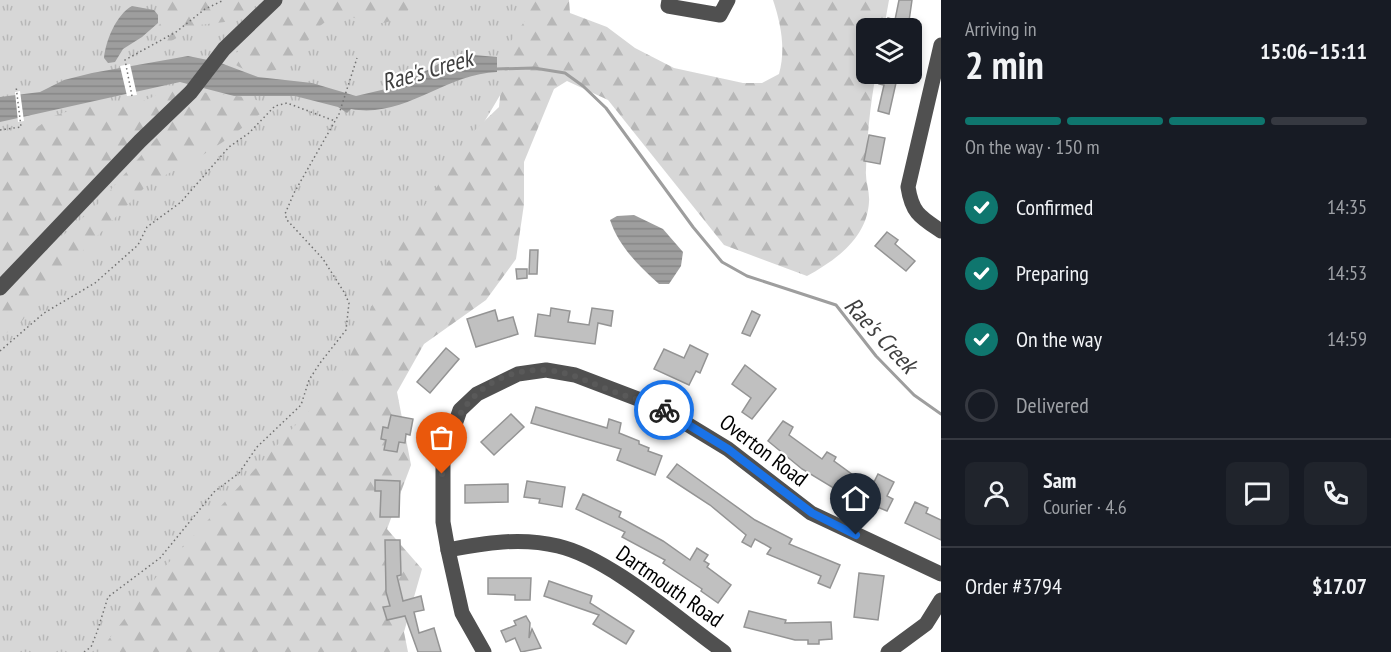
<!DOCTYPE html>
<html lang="en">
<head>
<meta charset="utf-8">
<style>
  body { margin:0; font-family:"PT Sans Narrow",sans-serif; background:#20242c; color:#f1f3f6; height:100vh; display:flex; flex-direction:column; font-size:22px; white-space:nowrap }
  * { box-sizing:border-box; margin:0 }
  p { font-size:20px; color:#9ea1a6 }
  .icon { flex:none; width:33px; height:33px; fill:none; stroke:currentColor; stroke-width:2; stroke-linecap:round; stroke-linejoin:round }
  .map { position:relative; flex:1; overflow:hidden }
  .side { display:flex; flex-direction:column; background:#171b24; width:450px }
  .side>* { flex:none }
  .controls { position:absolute; left:856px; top:18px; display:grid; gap:12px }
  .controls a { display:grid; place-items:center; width:66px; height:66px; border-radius:9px; background:#171b24; box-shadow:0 3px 9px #0003; font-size:30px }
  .pin { position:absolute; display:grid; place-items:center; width:51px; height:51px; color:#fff; margin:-62px -26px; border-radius:50% 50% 50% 0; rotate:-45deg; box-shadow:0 0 6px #0007 }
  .pin .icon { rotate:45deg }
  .courier { position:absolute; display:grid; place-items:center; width:60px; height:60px; margin:-30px; border:4px solid #1a73e8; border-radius:50%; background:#fff; color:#222; box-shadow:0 2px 8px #0007 }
  .headline em { font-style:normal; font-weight:800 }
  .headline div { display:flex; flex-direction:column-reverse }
  .headline { display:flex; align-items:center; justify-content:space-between; height:102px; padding:0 24px }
  h1 { font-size:39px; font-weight:800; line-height:45px }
  .bar { display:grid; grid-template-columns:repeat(4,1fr); gap:9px 6px; align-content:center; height:72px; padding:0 24px }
  .bar i { height:8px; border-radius:4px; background:#363941 }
  .bar .on { background:#0f766e }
  .bar p { grid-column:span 4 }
  .line { display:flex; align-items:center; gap:15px; padding:0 24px; border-top:2px solid #363941 }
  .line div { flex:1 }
  .round { display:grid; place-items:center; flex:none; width:63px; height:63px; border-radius:9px; background:#20242c }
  ol { padding:0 24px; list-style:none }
  li { display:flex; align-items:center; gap:18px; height:66px }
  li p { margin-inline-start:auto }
  li .icon { padding:6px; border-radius:50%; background:#0f766e; color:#fff; stroke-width:4 }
  li:last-child { color:#9ea1a6 }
  li i { width:33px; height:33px; border:3px solid #363941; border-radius:50% }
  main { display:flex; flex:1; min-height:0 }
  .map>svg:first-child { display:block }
  .grass { fill:url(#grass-tufts) }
  .forest { fill:url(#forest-firs) }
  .water { fill:url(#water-rules) }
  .pier { fill:#fff }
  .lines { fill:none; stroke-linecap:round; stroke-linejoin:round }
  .stream { stroke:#9e9e9e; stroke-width:3 }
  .building { fill:#c0c0c0; stroke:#949494; stroke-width:1.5 }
  .path { stroke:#727272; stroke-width:1.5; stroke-dasharray:1.5 3; stroke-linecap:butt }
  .minor { stroke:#505050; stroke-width:15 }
  .done { stroke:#595959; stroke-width:6; stroke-dasharray:0 10.8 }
  .route { stroke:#1a73e8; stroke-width:8 }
  .labels { text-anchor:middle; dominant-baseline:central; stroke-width:4.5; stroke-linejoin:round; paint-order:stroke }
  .street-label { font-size:22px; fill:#000; stroke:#fff }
  .water-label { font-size:24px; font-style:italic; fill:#3f3f3f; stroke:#fff }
</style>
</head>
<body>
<main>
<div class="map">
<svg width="941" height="652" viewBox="0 0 941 652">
  <defs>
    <pattern id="grass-tufts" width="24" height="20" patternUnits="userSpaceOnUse" patternTransform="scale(1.5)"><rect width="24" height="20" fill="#d7d7d7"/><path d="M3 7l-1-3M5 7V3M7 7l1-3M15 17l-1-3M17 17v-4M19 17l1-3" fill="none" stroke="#b7b7b7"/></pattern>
    <pattern id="forest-firs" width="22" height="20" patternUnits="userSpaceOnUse" patternTransform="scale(1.5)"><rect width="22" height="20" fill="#d7d7d7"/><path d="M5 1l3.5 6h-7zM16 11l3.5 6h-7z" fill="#b7b7b7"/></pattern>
    <pattern id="water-rules" width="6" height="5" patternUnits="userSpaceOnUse" patternTransform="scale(1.5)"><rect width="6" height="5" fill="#9e9e9e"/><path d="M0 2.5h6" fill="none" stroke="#868686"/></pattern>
  </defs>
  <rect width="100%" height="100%" fill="#fff"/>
  <!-- grass -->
  <path class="grass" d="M 0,0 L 547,0 L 543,23 L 410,247 L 336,652 L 0,652 Z"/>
  <!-- forest -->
  <g class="forest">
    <path d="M 169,0 L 264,0 L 233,21 L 199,25 L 161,47 L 155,30 L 164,19 Z"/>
    <path d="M 292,0 L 419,0 C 386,33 378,24 337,13 L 316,29 L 290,67 C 266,72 249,77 229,60 Z"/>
    <path d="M 521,0 L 569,0 L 570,13 L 607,27 L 635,48 L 674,68 L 743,83 L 762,83 L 779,74 C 786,49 781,24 773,0 L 889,0 L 884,28 L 867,28 L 867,74 L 876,74 C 870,105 867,138 866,170 C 865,181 870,191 869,202 C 867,238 836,260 807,276 L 724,245 L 608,100 L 567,81 L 554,89 L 524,162 L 524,204 L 516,259 L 486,300 L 424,344 L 397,392 L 411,465 L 387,529 L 422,569 L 404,632 L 408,652 L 99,652 L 161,571 L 339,378 L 365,326 L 387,263 L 473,132 L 499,107 L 502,78 L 510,55 L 507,47 L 528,16 Z"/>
    <path d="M 172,89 L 181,90 L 175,100 L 39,240 L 0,273 L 0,137 L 11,134 L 26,136 L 51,117 L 75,109 L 113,102 L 143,101 Z"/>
    <path d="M 202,92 C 222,97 247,93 264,104 L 260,114 L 229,138 L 195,160 L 148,184 L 67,267 L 42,288 L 23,320 L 0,338 L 0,302 L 47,250 L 98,204 L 170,123 Z"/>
  </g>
  <!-- water -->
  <g class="water">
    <path d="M 132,6 L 154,10 L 158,15 L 158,23 L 142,37 L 123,49 L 115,62 L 108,63 L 104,58 C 106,40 116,15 132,6 Z"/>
    <path d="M 474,55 L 497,57 L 497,72 C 444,74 404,119 351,109 L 347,113 L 338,107 L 295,96 L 234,96 L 180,82 L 0,122 L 0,97 L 40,92 L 64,80 L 92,73 L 188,56 L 218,62 L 258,77 L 312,83 L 356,96 L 407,84 L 407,81 L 446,60 Z"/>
    <path d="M 634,215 L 663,229 L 683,252 L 681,266 L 669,284 L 659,284 C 639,266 619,247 610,220 L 617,216 Z"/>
  </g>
  <!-- pier -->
  <g class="pier">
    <path d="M 130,64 L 137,95 L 127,96 L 120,66 Z"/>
    <path d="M 20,91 L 24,121 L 18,122 L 15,92 Z"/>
  </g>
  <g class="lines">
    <!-- stream -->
    <path class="stream" d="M 495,69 L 534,68 L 565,73 L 583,86 L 606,108 L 693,227 L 722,262 L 747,276 L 836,305 L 876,356 L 914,395 L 941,414"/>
  </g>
  <!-- building -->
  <g class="building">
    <path d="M 899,0 L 912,0 L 908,28 L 886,26 L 888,18 L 895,20 Z"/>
    <path d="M 881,74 L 898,74 L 889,114 L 878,111 L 884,85 L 879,84 Z"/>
    <path d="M 869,135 L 885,138 L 880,164 L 864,161 Z"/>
    <path d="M 887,232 L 898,240 L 895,244 L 915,261 L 906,271 L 875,246 Z"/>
    <path d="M 530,250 L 538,250 L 537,274 L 529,274 Z"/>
    <path d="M 516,269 L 527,269 L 527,278 L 517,279 Z"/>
    <path d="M 551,308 L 570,311 L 568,322 L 589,325 L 592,308 L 613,311 L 611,326 L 598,323 L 595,344 L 535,336 L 538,314 L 550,316 Z"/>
    <path d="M 495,310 L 498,321 L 513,317 L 518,334 L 476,347 L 467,319 Z"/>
    <path d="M 752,311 L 760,315 L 750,336 L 742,333 Z"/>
    <path d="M 690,345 L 708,354 L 700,373 L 696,371 L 689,385 L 654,369 L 664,349 L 684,358 Z"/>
    <path d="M 446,348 L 459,359 L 430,393 L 417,382 Z"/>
    <path d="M 745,365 L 776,389 L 752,419 L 742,412 L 751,398 L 732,384 Z"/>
    <path d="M 536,407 L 607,428 L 609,419 L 621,423 L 619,433 L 639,441 L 639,444 L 649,448 L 648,451 L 662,456 L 655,475 L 617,460 L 621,449 L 531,423 Z"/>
    <path d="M 511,414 L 524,427 L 494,455 L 481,442 Z"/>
    <path d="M 391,415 L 413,419 L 410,435 L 406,434 L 405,443 L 399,442 L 397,452 L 384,450 L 386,440 L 381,439 L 383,427 L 388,428 Z"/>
    <path d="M 783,421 L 793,427 L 789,435 L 822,459 L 827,452 L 836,457 L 834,461 L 871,488 L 878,474 L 894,482 L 887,496 L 893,499 L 887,511 L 851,496 L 850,498 L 802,469 L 768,441 Z"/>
    <path d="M 677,464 L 755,520 L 792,539 L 789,544 L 840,565 L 830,588 L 818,583 L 821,576 L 767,554 L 771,548 L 755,539 L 751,547 L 742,542 L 746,535 L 710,505 L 667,477 Z"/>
    <path d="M 375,480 L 400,481 L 399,517 L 380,517 L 381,491 L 375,491 Z"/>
    <path d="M 527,481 L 565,487 L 562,507 L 539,503 L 540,499 L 524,497 Z"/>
    <path d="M 508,484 L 508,502 L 465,503 L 465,485 Z"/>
    <path d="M 583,494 L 621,512 L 619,517 L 663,541 L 690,560 L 697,548 L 708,555 L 704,561 L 709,564 L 707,567 L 731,585 L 718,603 L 701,591 L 702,589 L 663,563 L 665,560 L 622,537 L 625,532 L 576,509 Z"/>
    <path d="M 915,502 L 928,508 L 926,513 L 941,520 L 941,540 L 905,523 Z"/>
    <path d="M 385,540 L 400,540 L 401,575 L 397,576 L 403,601 L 421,596 L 424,610 L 414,612 L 419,633 L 434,628 L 441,652 L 418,652 L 405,616 L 387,620 L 383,607 L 390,606 L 386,592 Z"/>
    <path d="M 859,573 L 884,576 L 878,620 L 854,617 Z"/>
    <path d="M 488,578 L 531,578 L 530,600 L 515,600 L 515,595 L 488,594 Z"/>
    <path d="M 549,581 L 592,596 L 590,603 L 634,631 L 626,644 L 593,624 L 599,615 L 544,596 Z"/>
    <path d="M 749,611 L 786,620 L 785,623 L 831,622 L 832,639 L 819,640 L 819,644 L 808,644 L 808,640 L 795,640 L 744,627 Z"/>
    <path d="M 526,616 L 530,623 L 529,638 L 532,629 L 541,648 L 521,652 L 515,638 L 506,642 L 501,631 L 516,625 L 514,621 Z"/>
  </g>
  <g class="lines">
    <!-- path -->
    <g class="path">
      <path d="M 132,96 L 125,60 L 176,32 L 205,9 L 224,0"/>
      <path d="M 0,130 L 21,127 L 16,86"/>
      <path d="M 0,351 L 44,313 L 95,283 L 138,245 L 147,227 L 181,202 L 229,147 L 249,133 L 275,106 L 287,103 L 335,121"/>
      <path d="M 84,652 L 91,647 L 97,632 L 108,597 L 160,558 L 214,492 L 239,473 L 257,447 L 301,405 L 309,380 L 320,363 L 346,330 L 349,303 L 344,292 L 323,259 L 287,220 L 285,214 L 294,193 L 339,114 L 357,58"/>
    </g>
    <!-- minor -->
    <g class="minor">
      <path d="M 669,0 L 668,6 L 720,15 L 728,0"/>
      <path d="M 941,45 L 908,187 C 912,213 920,217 941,231"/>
      <path d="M 0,288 L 140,141 L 191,92 L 224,49 L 275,0"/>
      <path d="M 448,550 C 484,543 521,537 558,546 C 610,558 679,620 724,652"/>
      <path d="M 484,652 L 462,613 L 448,550 L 443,522 L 443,459 L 460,410 L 477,394 L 518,374 L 546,370 L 575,375 L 659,407 L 728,449 L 811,513 L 941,574"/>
      <path d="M 888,652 L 926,624 L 941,600"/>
    </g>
  </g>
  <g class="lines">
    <!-- done -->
    <path class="done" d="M 442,474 C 445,415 484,367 547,370 C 571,372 590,383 612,391 C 629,398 648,401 664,410"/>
    <!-- route -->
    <path class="route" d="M 664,410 L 728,449 L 812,513 L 856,535"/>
  </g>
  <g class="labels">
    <!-- street labels -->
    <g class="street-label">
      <text transform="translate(764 450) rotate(37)">Overton Road</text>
      <text transform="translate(670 586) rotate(35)">Dartmouth Road</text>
    </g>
    <!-- water labels -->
    <g class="water-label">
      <text transform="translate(427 70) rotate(-16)">Rae's Creek</text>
      <text transform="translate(881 335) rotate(47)">Rae's Creek</text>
    </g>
  </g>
</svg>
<div class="controls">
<a><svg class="icon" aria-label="layers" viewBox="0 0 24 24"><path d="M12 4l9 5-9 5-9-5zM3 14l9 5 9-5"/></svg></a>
</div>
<div class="pin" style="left:442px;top:474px;background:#ea580c"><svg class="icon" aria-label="bag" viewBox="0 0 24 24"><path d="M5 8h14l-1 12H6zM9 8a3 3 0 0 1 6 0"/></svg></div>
<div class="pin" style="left:856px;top:535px;background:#1f2937"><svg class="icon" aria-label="home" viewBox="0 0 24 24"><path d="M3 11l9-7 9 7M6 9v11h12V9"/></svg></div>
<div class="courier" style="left:664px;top:410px"><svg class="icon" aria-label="bike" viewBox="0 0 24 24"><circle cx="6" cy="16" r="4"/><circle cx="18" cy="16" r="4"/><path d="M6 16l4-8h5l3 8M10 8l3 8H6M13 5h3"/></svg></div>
</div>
<section class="side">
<div class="headline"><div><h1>2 min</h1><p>Arriving in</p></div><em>15:06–15:11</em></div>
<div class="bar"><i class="on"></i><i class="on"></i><i class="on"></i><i></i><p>On the way · 150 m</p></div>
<ol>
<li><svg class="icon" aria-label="check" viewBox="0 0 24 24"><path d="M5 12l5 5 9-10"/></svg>Confirmed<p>14:35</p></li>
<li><svg class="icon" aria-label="check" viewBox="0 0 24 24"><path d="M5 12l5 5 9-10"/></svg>Preparing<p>14:53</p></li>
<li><svg class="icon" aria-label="check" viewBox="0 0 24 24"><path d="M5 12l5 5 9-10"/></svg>On the way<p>14:59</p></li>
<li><i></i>Delivered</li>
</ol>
<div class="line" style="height:108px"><a class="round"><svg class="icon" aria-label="person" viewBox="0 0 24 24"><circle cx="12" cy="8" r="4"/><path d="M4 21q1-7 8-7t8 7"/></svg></a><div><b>Sam</b><p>Courier · 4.6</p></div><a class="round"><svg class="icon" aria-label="chat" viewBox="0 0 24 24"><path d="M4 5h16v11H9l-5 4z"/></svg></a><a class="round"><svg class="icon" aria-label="phone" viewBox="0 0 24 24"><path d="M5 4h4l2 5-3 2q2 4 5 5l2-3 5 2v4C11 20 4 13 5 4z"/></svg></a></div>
<div class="line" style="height:78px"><div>Order #3794</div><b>$17.07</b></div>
</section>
</main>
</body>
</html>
